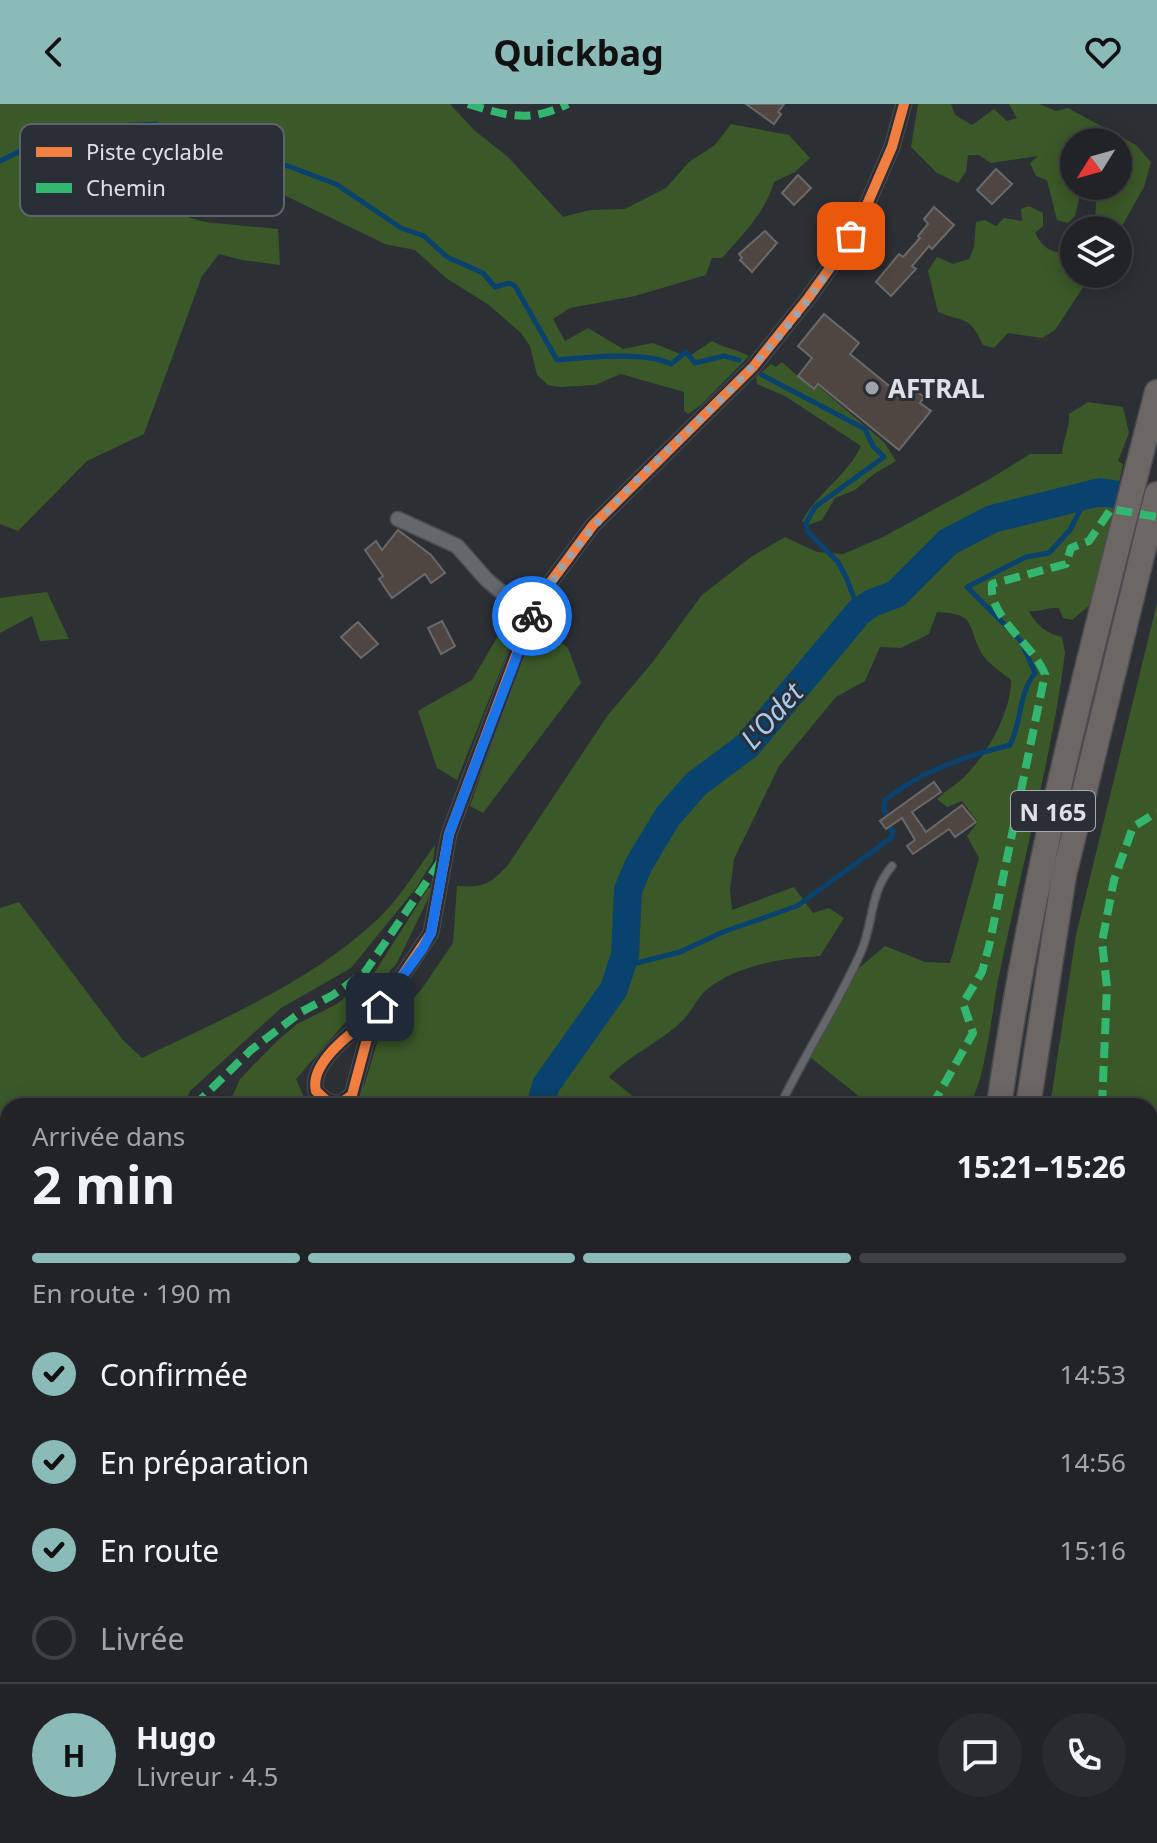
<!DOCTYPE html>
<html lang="fr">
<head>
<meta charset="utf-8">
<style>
  body { margin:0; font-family:"Noto Sans",sans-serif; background:#292b2f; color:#f1f3f6; height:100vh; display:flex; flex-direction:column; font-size:30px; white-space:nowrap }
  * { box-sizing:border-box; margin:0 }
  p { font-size:26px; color:#a2a4a7 }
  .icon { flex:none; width:44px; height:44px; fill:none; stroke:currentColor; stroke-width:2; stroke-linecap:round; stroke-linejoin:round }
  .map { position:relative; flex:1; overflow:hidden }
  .panel { position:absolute; left:0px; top:994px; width:1158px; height:746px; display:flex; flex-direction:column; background:#212327; border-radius:24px 24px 0 0; box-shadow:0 4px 20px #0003,0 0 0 2px #3e4044 }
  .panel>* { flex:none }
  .needle { width:52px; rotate:233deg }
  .controls { position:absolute; left:1060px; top:24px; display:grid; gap:16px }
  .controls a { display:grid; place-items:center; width:72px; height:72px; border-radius:50%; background:#212327; box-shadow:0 4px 20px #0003,0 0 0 2px #3e4044; font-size:40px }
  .pin { position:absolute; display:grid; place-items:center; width:68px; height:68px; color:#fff; margin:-34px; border-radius:16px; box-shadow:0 4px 12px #0006 }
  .courier { position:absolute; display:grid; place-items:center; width:80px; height:80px; margin:-40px; border:6px solid #1a73e8; border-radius:50%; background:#fff; color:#222; box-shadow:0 2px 10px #0007 }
  .overview em { font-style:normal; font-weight:700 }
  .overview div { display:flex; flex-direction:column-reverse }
  .overview { display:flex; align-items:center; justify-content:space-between; height:136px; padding:0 32px }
  h1 { font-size:52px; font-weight:700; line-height:60px }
  .bar { display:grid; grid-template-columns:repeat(4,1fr); gap:12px 8px; align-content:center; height:96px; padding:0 32px }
  .bar i { height:10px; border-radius:6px; background:#3e4044 }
  .bar .selected { background:#8bbbb9 }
  .bar p { grid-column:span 4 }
  .line { display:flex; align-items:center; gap:20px; padding:0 32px; border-top:2px solid #3e4044 }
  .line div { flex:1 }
  .round { display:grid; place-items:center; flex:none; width:84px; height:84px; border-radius:42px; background:#292b2f }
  ol { padding:0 32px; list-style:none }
  li { display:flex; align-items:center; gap:24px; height:88px }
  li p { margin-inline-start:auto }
  li .icon { padding:8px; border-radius:50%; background:#8bbbb9; color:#111; stroke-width:4 }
  li:last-child { color:#a2a4a7 }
  li i { width:44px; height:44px; border:4px solid #3e4044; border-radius:50% }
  header { display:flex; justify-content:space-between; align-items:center; height:104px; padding:0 32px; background:#8bbbb9; color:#111; font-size:36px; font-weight:700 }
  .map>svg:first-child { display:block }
  .green { fill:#3b5928 }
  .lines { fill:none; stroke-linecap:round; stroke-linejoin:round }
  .stream { stroke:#09426e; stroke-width:5 }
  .river { stroke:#09426e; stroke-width:28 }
  .building { fill:#4f4541; stroke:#6a696a; stroke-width:2 }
  .lane-casing { stroke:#4a4c50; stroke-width:10 }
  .street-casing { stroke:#4a4c50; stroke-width:17 }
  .highway-casing { stroke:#4a4c50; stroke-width:27 }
  .lane { stroke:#65676b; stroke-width:7 }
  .street { stroke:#65676b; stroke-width:14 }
  .highway { stroke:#6c6664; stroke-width:24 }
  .quiet { stroke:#33b770; stroke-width:8; stroke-dasharray:16 8; stroke-linecap:butt }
  .cycleway-casing { stroke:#292e37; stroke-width:15 }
  .cycleway { stroke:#f27e40; stroke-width:10 }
  .done { stroke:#9fa2a8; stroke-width:8; stroke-dasharray:0 14.4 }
  .route { stroke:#1a73e8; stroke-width:10 }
  .poi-dot { fill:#9fa2a8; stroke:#292e37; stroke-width:3 }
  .labels { text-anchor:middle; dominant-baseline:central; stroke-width:6; stroke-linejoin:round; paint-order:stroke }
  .shield { fill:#292e37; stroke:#a7abb2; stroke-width:2 }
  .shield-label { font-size:24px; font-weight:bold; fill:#dde0e6 }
  .poi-label { font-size:26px; font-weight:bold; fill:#dde0e6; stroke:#292e37; text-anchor:start }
  .water-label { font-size:28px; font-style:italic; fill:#a8cbed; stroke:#292e37 }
  .key { fill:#292e37; stroke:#5f636c; stroke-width:2 }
  .key-label { font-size:22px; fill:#dde0e6 }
</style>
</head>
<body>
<header><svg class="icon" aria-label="back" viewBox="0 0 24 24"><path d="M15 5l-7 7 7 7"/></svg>Quickbag<svg class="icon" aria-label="heart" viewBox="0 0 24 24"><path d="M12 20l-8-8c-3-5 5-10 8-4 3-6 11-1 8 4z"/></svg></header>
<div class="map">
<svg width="1157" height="1739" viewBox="0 0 1157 1739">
  <rect width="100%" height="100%" fill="#2c2f34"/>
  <!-- green -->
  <g class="green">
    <path d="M 0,0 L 450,0 L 474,26 L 508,53 L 563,113 L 590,106 L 625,105 L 666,84 L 689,58 L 715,41 L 731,20 L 789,31 L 810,54 L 795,68 L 774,78 C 765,109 743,130 722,154 L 712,154 L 706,171 L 635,192 L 570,204 L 553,215 L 565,237 L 588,224 L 623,245 L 653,239 L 688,253 L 712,237 C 723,244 737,245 749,252 L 701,301 L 688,310 L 684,307 L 684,288 L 621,270 L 595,281 L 560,283 L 548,281 L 537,271 L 530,242 L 521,229 L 489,201 L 446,174 L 415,146 L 385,140 L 253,76 L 196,63 L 151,88 L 93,73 L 108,88 L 143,96 L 173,109 L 205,118 L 278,125 L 280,161 L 242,156 L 219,150 L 202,172 L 144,330 L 87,357 L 18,427 L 0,420 Z"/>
    <path d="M 918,0 L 951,0 L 955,11 L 972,21 L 994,5 L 1007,17 L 1017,14 L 1009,0 L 1039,0 L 1056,7 L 1068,4 L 1136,41 L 1151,58 L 1144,83 L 1118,129 L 1118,126 L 1082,126 L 1095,117 L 1097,82 L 1118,82 L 1118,38 L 1074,38 L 1074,82 L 1082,82 L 1075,112 L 1068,119 L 1057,116 L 1047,76 L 1036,72 L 1030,59 L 1038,52 L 991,59 L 979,51 L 968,51 L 966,68 L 958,79 L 937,69 L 911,43 Z"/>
    <path d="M 1029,102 L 1043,109 L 1043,122 L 1035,129 C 1044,146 1051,148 1070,150 L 1074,138 L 1074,170 L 1092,170 L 1055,226 L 1042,234 L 1008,229 L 994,244 L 983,241 C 969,210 964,219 938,208 L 928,167 L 937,153 L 953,160 L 969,155 L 974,143 L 976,118 L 985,116 L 996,122 L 1004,114 L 1022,117 L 1021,105 Z"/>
    <path d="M 782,258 L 813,286 L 818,282 L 884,338 L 896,357 L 874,370 L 855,386 L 835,394 L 822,416 L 808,421 L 802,417 C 817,389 847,372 861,342 L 785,292 L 757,280 L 756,273 L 771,260 L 776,263 Z"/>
    <path d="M 1088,298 L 1123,303 L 1129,329 L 1118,357 L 1123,360 L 1099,476 L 1090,501 L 1072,516 L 1063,514 L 1059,504 C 1048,503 1043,508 1029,507 C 1036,521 1047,530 1062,533 L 1065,549 C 1051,658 1021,764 999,872 C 992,903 986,979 968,1002 L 871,1002 L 810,953 L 859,864 L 885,842 L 925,858 L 950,859 L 979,754 L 967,732 L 978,718 L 962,697 L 947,703 L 937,695 C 946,686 958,680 966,671 C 989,648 1011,607 1011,576 C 1002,568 988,560 982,550 C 966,521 978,510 937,508 L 929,530 L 901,544 L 880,543 L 865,577 L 836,593 L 779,662 L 734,755 L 730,786 L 732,806 L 794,783 L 813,809 L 829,804 L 844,814 L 820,852 C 783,854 734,861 704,888 C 696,896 691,909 682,917 C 660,939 630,950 609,973 L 645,1002 L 345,1002 L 365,979 L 379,932 L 421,886 L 453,839 L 457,782 C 483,784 490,780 508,761 L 608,611 L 652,559 L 702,491 L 751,453 L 785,433 L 817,448 L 843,450 L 883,433 L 990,375 L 1030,350 L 1062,350 C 1063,336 1070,324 1069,310 Z"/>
    <path d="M 47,488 L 69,535 L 40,537 L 32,512 L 0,529 L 0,494 Z"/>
    <path d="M 1157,499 L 1157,1304 L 1150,1309 L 1150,1002 L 1050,1002 L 1076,831 Z"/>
    <path d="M 539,522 L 568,544 L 581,579 L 483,709 L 470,702 L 525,545 Z"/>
    <path d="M 498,532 L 511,540 L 457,676 L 437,664 L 418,607 L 472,576 Z"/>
    <path d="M 435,741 L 433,757 L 416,784 L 351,864 L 281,904 L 190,987 L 183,1002 L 8,1002 L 8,1478 L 0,1481 L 0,804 L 19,798 L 123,936 L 142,954 C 224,914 311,878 379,814 C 400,794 417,765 435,741 Z"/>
    <path d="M 428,784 L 431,784 L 428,795 L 397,859 L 296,975 L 304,993 L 322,1002 L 217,1002 L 233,991 L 240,975 L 276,938 L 297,920 L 337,900 L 375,868 Z"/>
    <path d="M 8,1667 L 8,1732 L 192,1732 L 198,1739 L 0,1739 L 0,1679 Z"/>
    <path d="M 547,1732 L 678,1732 L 676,1739 L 548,1739 Z"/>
  </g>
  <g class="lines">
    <!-- stream -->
    <g class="stream">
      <path d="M 0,57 L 45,35 L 93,23 L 156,20 L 178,30 L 198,29 L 218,38 L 228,50 L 288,62 L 336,80 L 401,124 L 424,132 L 447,153 L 483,169 L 495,183 L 509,179 L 515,182 L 557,256 C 586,253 647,247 671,260 L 686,248 L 695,259 L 724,252 L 739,256"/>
      <path d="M 762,271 L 865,325 L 873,342 L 884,353 L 815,403 L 806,419 L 807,427 L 838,458 L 847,475 L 859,508"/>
      <path d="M 621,863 L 680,848 L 723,828 L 797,802 L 891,734 L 893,729 L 884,705 L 885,696 C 921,667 966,652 1010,641 C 1022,618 1018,590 1035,569 L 1021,537 L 967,483 L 1026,453 L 1049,449 L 1070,426 L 1088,391"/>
      <path d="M 0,1527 L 8,1547"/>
      <path d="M 8,1678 L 5,1705 L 8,1710"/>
      <path d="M 85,1732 L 92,1739"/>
    </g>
    <!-- river -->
    <g class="river">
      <path d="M 540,1002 L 546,981 L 614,885 L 625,851 L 628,786 L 639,760 L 668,712 L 696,680 L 747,642 L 859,508 L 872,499 L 896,490 L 948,438 L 992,415 L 1100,388 L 1157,397"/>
      <path d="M 0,1448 L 8,1444"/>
    </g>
  </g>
  <!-- building -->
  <g class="building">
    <path d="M 746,0 L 784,0 L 778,8 L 781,10 L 774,20 Z"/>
    <path d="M 996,65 L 1012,80 L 992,100 L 977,86 Z"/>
    <path d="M 798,71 L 811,84 L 794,101 L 782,89 Z"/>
    <path d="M 934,103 L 954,121 L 932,145 L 929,142 L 912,162 L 916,165 L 891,192 L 876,178 L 899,150 L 903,153 L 920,134 L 918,132 L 928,120 L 924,115 Z"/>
    <path d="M 765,127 L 777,139 L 752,168 L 740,156 L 742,154 L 739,150 Z"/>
    <path d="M 824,210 L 859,239 L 850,250 L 903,293 L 911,283 L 924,293 L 920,299 L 931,307 L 899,346 L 818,280 L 814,285 L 798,272 L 812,254 L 798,242 Z"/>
    <path d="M 398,426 L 431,451 L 445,469 L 431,479 L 425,470 L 392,494 L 379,475 L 383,472 L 365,446 L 376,437 L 382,446 Z"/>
    <path d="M 442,517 L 455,542 L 441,550 L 428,524 Z"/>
    <path d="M 358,518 L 378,540 L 361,554 L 341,533 Z"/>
    <path d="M 934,678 L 941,688 L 912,708 L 926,728 L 962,701 L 976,718 L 955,733 L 949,725 L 913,750 L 907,742 L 915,736 L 902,714 L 886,725 L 880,717 Z"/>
  </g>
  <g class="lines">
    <!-- lane casing -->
    <g class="lane-casing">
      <path id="lane" d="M 780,1002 C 805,950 838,900 861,848 C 874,818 869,789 892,762"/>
    </g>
    <!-- street casing -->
    <g class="street-casing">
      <g id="street">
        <path d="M 398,415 L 457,442 L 487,476 L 531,513"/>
        <path d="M 372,916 C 351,927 309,960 316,987 L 327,997 L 339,1000 L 352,991 L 372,916 L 431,829 L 449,730 L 524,530 L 547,483 L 593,421 L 753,263 L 809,193 L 840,150 L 862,112 L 892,43 L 904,0"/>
        <path d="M 458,1732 L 461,1739"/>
        <path d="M 708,1739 L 710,1732"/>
      </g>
    </g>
    <!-- highway casing -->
    <g class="highway-casing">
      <g id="highway">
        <path d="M 999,1002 C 1033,760 1097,524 1157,288"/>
        <path d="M 1028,1002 L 1064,771 L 1157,390"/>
        <path d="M 979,1732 L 979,1739"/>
        <path d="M 1003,1732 L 1003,1739"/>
      </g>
    </g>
    <!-- lane -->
    <use href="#lane" class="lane"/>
    <!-- street -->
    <use href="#street" class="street"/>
    <!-- highway -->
    <use href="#highway" class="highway"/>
    <!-- quiet -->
    <g class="quiet">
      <path d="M 468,0 C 508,12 529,19 568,0"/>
      <path d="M 194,1002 L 251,946 L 301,908 L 333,891 L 365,868 L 440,758"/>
      <path d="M 932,1002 L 973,929 L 963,899 L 982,868 L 989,842 L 1045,570 C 1032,539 988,513 992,480 L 1066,460 L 1071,444 L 1089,437 L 1111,405 L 1157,413"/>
      <path d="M 1102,1002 L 1107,883 L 1102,838 L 1114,776 L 1133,723 L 1157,708"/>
      <path d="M 0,1073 L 8,1073"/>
      <path d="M 1150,1141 L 1157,1135"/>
      <path d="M 1150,1574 L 1157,1566"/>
      <path d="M 1150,1658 L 1157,1664"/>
    </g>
    <!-- cycleway casing -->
    <g class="cycleway-casing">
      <path id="cycleway" d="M 372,916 C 351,927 309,960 316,987 L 327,997 L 339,1000 L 352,991 L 372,916 L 431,829 L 449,730 L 524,530 L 547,483 L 593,421 L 753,263 L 809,193 L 840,150 L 862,112 L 892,43 L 904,0"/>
    </g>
    <!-- cycleway -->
    <use href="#cycleway" class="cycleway"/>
  </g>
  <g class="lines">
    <!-- done -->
    <path class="done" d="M 532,512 C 579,422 656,359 727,289 C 774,242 817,188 851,132"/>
    <!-- route -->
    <path class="route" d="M 380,903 L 423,844 L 431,829 L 449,730 L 532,512"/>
  </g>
  <!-- markers -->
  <circle class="poi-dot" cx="872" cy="284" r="8"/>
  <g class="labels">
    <!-- shield labels -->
    <rect class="shield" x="1011" y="687" width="84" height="40" rx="6"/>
    <g class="shield-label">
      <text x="1053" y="707">N 165</text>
    </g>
    <!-- poi labels -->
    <g class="poi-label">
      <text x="888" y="284">AFTRAL</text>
    </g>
    <!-- water labels -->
    <g class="water-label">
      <text transform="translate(771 611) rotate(-48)">L'Odet</text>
    </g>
  </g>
  <!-- legend -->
  <rect x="20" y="20" width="264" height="92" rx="12" class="key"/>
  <rect x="36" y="43" width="36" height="10" fill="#f27e40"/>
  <rect x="36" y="79" width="36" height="10" fill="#33b770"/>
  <g class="key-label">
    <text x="86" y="56">Piste cyclable</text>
    <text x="86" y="92">Chemin</text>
  </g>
</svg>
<div class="controls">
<a><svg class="needle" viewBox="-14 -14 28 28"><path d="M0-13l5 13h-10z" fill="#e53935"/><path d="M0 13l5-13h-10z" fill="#a2a4a7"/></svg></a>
<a><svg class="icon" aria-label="layers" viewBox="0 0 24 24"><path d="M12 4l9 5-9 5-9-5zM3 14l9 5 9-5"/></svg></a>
</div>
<div class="pin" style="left:851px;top:132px;background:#ea580c"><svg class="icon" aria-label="bag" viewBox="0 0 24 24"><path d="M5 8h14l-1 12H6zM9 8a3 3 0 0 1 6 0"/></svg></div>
<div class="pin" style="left:380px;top:903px;background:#1f2937"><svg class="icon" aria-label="home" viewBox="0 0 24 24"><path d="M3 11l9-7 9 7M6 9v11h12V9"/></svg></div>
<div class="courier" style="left:532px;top:512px"><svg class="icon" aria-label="bike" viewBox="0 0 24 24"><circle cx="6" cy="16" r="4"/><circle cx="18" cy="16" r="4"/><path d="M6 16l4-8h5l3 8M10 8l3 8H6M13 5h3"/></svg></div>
<section class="panel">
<div class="overview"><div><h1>2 min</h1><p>Arrivée dans</p></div><em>15:21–15:26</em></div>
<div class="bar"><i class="selected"></i><i class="selected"></i><i class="selected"></i><i></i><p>En route · 190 m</p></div>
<ol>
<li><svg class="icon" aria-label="check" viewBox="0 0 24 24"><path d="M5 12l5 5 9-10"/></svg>Confirmée<p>14:53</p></li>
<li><svg class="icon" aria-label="check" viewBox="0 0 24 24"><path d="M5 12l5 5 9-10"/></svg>En préparation<p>14:56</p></li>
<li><svg class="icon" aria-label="check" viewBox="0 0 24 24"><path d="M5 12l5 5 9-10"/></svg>En route<p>15:16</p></li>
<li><i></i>Livrée</li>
</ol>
<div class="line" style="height:144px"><b class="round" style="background:#8bbbb9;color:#111">H</b><div><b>Hugo</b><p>Livreur · 4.5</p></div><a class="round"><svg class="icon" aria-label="chat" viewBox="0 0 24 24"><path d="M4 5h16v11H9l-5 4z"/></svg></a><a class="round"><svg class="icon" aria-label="phone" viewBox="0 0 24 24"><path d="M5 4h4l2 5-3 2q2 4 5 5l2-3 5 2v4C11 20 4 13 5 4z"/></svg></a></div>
</section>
</div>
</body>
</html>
